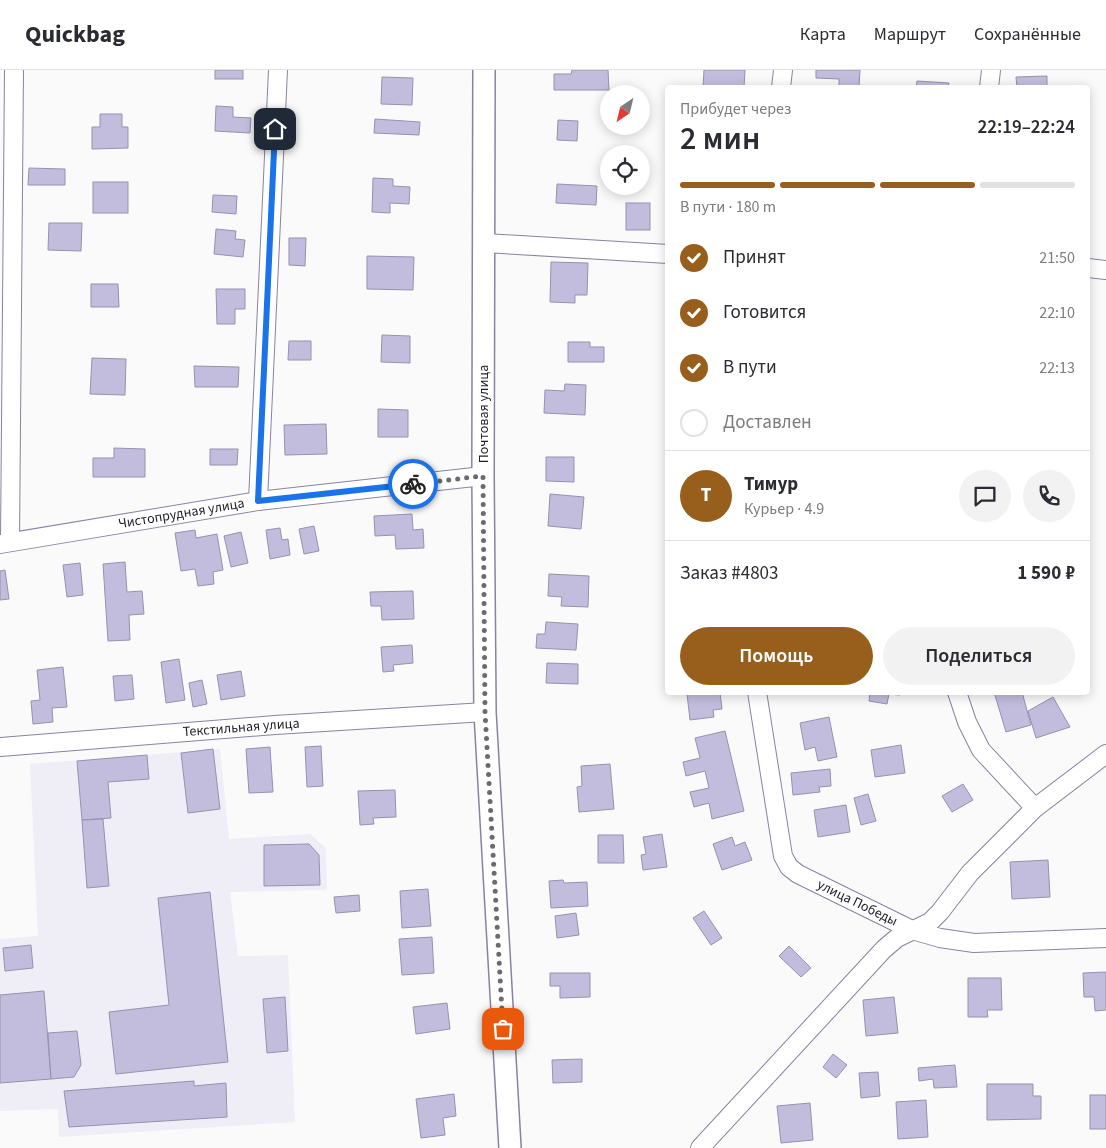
<!DOCTYPE html>
<html lang="ru">
<head>
<meta charset="utf-8">
<style>
  body { margin:0; font-family:"Source Sans 3",sans-serif; background:#f2f2f3; color:#2b2b33; height:100vh; display:flex; flex-direction:column; font-size:19px; white-space:nowrap }
  * { box-sizing:border-box; margin:0 }
  p { font-size:16px; color:#7c7c81 }
  .icon { flex:none; width:28px; height:28px; fill:none; stroke:currentColor; stroke-width:2; stroke-linecap:round; stroke-linejoin:round }
  .map { position:relative; flex:1; overflow:hidden }
  .details { position:absolute; left:665px; top:15px; width:425px; height:610px; display:flex; flex-direction:column; background:#fff; border-radius:5px; box-shadow:0 2px 12px #0003 }
  .details>* { flex:none }
  .needle { width:32px; rotate:215deg }
  .buttons { position:absolute; left:600px; top:15px; display:grid; gap:10px }
  .buttons a { display:grid; place-items:center; width:50px; height:50px; border-radius:50%; background:#fff; box-shadow:0 2px 12px #0003; font-size:25px }
  .pin { position:absolute; display:grid; place-items:center; width:42px; height:42px; color:#fff; margin:-21px; border-radius:10px; box-shadow:0 2px 8px #0006 }
  .courier { position:absolute; display:grid; place-items:center; width:50px; height:50px; margin:-25px; border:4px solid #1a73e8; border-radius:50%; background:#fff; color:#222; box-shadow:0 1px 6px #0007 }
  .headline em { font-style:normal; font-weight:600 }
  .headline div { display:flex; flex-direction:column-reverse }
  .headline { display:flex; align-items:center; justify-content:space-between; height:85px; padding:0 15px }
  h1 { font-size:32px; font-weight:600; line-height:38px }
  .bar { display:grid; grid-template-columns:repeat(4,1fr); gap:8px 5px; align-content:center; height:60px; padding:0 15px }
  .bar i { height:6px; border-radius:4px; background:#e1e1e2 }
  .bar .current { background:#975f1b }
  .bar p { grid-column:span 4 }
  .line { display:flex; align-items:center; gap:12px; padding:0 15px; border-top:1px solid #e1e1e2 }
  .line div { flex:1 }
  .round { display:grid; place-items:center; flex:none; width:52px; height:52px; border-radius:26px; background:#f2f2f3 }
  ol { padding:0 15px; list-style:none }
  li { display:flex; align-items:center; gap:15px; height:55px }
  li p { margin-inline-start:auto }
  li .icon { padding:5px; border-radius:50%; background:#975f1b; color:#fff; stroke-width:4 }
  li:last-child { color:#7c7c81 }
  li i { width:28px; height:28px; border:2px solid #e1e1e2; border-radius:50% }
  .cta { display:flex; gap:10px; margin-top:auto; padding:10px 15px }
  .cta a { flex:1; height:58px; border-radius:30px; background:#975f1b; color:#fff; font-size:20px; font-weight:600; line-height:58px; text-align:center }
  .cta a+a { background:#f2f2f3; color:#2b2b33 }
  header { display:flex; align-items:center; gap:30px; box-sizing:border-box; height:70px; padding:0 25px; background:#fff; border-bottom:1px solid #e1e1e2 }
  header strong { font-size:24px }
  nav { display:flex; gap:28px; margin-inline-start:auto; font-size:18px }
  .map>svg:first-child { display:block }
  .built { fill:#efeef6 }
  .building { fill:#c2bddd; stroke:#9591af }
  .lines { fill:none; stroke-linecap:round; stroke-linejoin:round }
  .minor-casing { stroke:#8783a1; stroke-width:20 }
  .tertiary-casing { stroke:#8783a1; stroke-width:24 }
  .minor { stroke:#fff; stroke-width:18 }
  .tertiary { stroke:#fff; stroke-width:21 }
  .done { stroke:#6b6a71; stroke-width:5; stroke-dasharray:0 9 }
  .route { stroke:#1a73e8; stroke-width:6 }
  .labels { text-anchor:middle; dominant-baseline:central; stroke-width:5; stroke-linejoin:round; paint-order:stroke }
  .street-label { font-size:14px; fill:#1e1c27; stroke:#fff }
</style>
</head>
<body>
<header>
<strong>Quickbag</strong>
<nav><a>Карта</a><a>Маршрут</a><a>Сохранённые</a></nav>
</header>
<div class="map">
<svg width="1106" height="1078" viewBox="0 0 1106 1078">
  <rect width="100%" height="100%" fill="#fafafa"/>
  <!-- built -->
  <path class="built" d="M 220,679 L 229,769 L 310,764 L 326,778 L 327,820 L 230,822 L 238,886 L 288,885 L 295,1052 L 59,1067 L 58,1039 L 0,1041 L 0,869 L 38,866 L 30,694 Z"/>
  <!-- building -->
  <g class="building">
    <rect x="215" y="0" width="28" height="9"/>
    <path d="M 572,0 L 608,0 L 609,20 L 554,20 L 554,4 L 571,4 Z"/>
    <path d="M 704,0 L 745,0 L 744,18 L 703,18 Z"/>
    <path d="M 816,0 L 860,0 L 859,18 L 839,18 L 839,9 L 816,8 Z"/>
    <path d="M 1047,6 L 1047,18 L 1017,18 L 1016,7 Z"/>
    <path d="M 382,7 L 413,8 L 412,35 L 381,34 Z"/>
    <path d="M 917,11 L 949,13 L 948,18 L 916,18 Z"/>
    <path d="M 216,36 L 233,37 L 233,47 L 251,48 L 250,63 L 215,61 Z"/>
    <path d="M 100,44 L 122,44 L 122,57 L 128,57 L 128,78 L 92,79 L 92,57 L 100,57 Z"/>
    <path d="M 375,49 L 420,52 L 419,65 L 374,63 Z"/>
    <path d="M 558,50 L 578,51 L 577,71 L 557,70 Z"/>
    <path d="M 29,98 L 65,99 L 65,115 L 28,115 Z"/>
    <path d="M 373,108 L 393,109 L 393,116 L 410,117 L 409,134 L 390,133 L 390,143 L 372,142 Z"/>
    <rect x="93" y="112" width="35" height="31"/>
    <path d="M 557,114 L 597,116 L 596,135 L 556,133 Z"/>
    <path d="M 213,125 L 237,126 L 236,144 L 212,142 Z"/>
    <rect x="626" y="133" width="24" height="27"/>
    <path d="M 49,153 L 82,153 L 81,181 L 48,180 Z"/>
    <path d="M 216,159 L 236,161 L 235,169 L 245,170 L 243,187 L 214,184 Z"/>
    <path d="M 289,168 L 306,168 L 305,196 L 289,195 Z"/>
    <path d="M 367,186 L 414,187 L 413,220 L 367,219 Z"/>
    <path d="M 551,192 L 588,193 L 587,225 L 575,225 L 575,233 L 550,232 Z"/>
    <path d="M 91,214 L 118,214 L 119,237 L 91,237 Z"/>
    <path d="M 216,219 L 245,219 L 245,239 L 235,239 L 235,254 L 217,254 Z"/>
    <path d="M 382,265 L 410,266 L 410,293 L 381,292 Z"/>
    <path d="M 289,271 L 311,271 L 311,290 L 288,290 Z"/>
    <path d="M 568,272 L 590,272 L 590,277 L 604,277 L 604,292 L 568,292 Z"/>
    <path d="M 92,288 L 126,289 L 125,325 L 90,324 Z"/>
    <path d="M 194,296 L 239,297 L 238,317 L 195,317 Z"/>
    <path d="M 565,314 L 586,315 L 585,345 L 544,343 L 545,320 L 564,321 Z"/>
    <path d="M 378,339 L 408,340 L 408,367 L 378,367 Z"/>
    <path d="M 326,354 L 327,384 L 285,385 L 284,355 Z"/>
    <path d="M 114,378 L 145,379 L 145,407 L 93,407 L 93,388 L 114,388 Z"/>
    <path d="M 210,379 L 238,379 L 237,395 L 210,395 Z"/>
    <path d="M 546,387 L 574,387 L 574,412 L 546,411 Z"/>
    <path d="M 550,424 L 584,427 L 581,459 L 548,456 Z"/>
    <path d="M 412,444 L 413,460 L 423,459 L 424,478 L 396,479 L 395,465 L 375,466 L 374,446 Z"/>
    <path d="M 314,456 L 319,481 L 304,484 L 299,459 Z"/>
    <path d="M 280,458 L 282,470 L 288,469 L 290,485 L 270,489 L 266,460 Z"/>
    <path d="M 195,460 L 196,468 L 217,464 L 223,500 L 213,502 L 214,514 L 198,516 L 195,499 L 181,501 L 175,463 Z"/>
    <path d="M 241,462 L 248,493 L 231,497 L 224,466 Z"/>
    <path d="M 125,492 L 127,522 L 142,521 L 144,544 L 129,545 L 130,570 L 108,571 L 103,494 Z"/>
    <path d="M 80,493 L 83,525 L 67,527 L 63,495 Z"/>
    <path d="M 5,500 L 9,529 L 0,530 L 0,501 Z"/>
    <path d="M 549,504 L 589,506 L 588,537 L 561,536 L 562,527 L 548,526 Z"/>
    <path d="M 413,521 L 414,549 L 382,550 L 381,536 L 371,536 L 370,522 Z"/>
    <path d="M 546,552 L 578,554 L 576,580 L 536,578 L 537,564 L 545,564 Z"/>
    <path d="M 412,575 L 413,593 L 393,595 L 394,601 L 383,602 L 381,577 Z"/>
    <path d="M 179,589 L 185,630 L 166,633 L 161,592 Z"/>
    <path d="M 547,593 L 578,594 L 578,614 L 546,613 Z"/>
    <path d="M 63,597 L 67,637 L 52,638 L 53,652 L 33,654 L 31,631 L 40,630 L 37,600 Z"/>
    <path d="M 241,601 L 245,626 L 221,630 L 217,605 Z"/>
    <path d="M 132,605 L 134,629 L 115,631 L 113,606 Z"/>
    <path d="M 202,610 L 207,634 L 193,637 L 189,613 Z"/>
    <path d="M 704,622 L 720,622 L 722,639 L 713,640 L 714,647 L 690,650 L 687,624 Z"/>
    <path d="M 870,622 L 901,622 L 900,625 L 889,624 L 887,634 L 869,631 Z"/>
    <path d="M 994,622 L 1022,622 L 1031,655 L 1006,662 Z"/>
    <path d="M 1053,627 L 1070,657 L 1036,668 L 1028,641 Z"/>
    <path d="M 829,647 L 837,687 L 818,691 L 815,677 L 805,680 L 800,653 Z"/>
    <path d="M 725,661 L 744,741 L 712,749 L 709,733 L 694,737 L 690,722 L 709,718 L 705,701 L 686,706 L 683,692 L 700,688 L 695,668 Z"/>
    <path d="M 901,675 L 905,703 L 875,707 L 871,680 Z"/>
    <path d="M 321,676 L 323,716 L 307,717 L 305,677 Z"/>
    <path d="M 270,677 L 273,722 L 249,723 L 246,679 Z"/>
    <path d="M 213,679 L 220,739 L 188,743 L 181,683 Z"/>
    <path d="M 147,685 L 149,709 L 108,712 L 111,748 L 82,750 L 77,691 Z"/>
    <path d="M 610,694 L 614,739 L 579,742 L 577,717 L 582,716 L 581,696 Z"/>
    <path d="M 830,699 L 831,716 L 819,717 L 820,722 L 793,725 L 791,703 Z"/>
    <path d="M 963,714 L 973,730 L 952,742 L 942,726 Z"/>
    <path d="M 395,720 L 396,747 L 373,748 L 374,754 L 360,755 L 358,721 Z"/>
    <path d="M 868,724 L 876,751 L 861,755 L 854,728 Z"/>
    <path d="M 846,735 L 850,762 L 818,767 L 814,740 Z"/>
    <path d="M 103,749 L 109,816 L 87,818 L 82,750 Z"/>
    <path d="M 662,764 L 667,797 L 643,800 L 641,785 L 646,784 L 643,767 Z"/>
    <path d="M 598,765 L 623,765 L 624,793 L 598,793 Z"/>
    <path d="M 732,767 L 735,776 L 745,772 L 752,790 L 722,800 L 713,774 Z"/>
    <path d="M 309,774 L 319,785 L 320,815 L 264,816 L 264,775 Z"/>
    <path d="M 1048,790 L 1050,827 L 1012,829 L 1010,792 Z"/>
    <path d="M 563,810 L 564,813 L 587,812 L 588,836 L 551,838 L 549,811 Z"/>
    <path d="M 428,819 L 431,856 L 402,858 L 400,821 Z"/>
    <path d="M 210,822 L 228,992 L 116,1004 L 109,942 L 169,935 L 158,828 Z"/>
    <path d="M 359,825 L 360,841 L 336,843 L 334,827 Z"/>
    <path d="M 704,841 L 722,868 L 711,875 L 693,848 Z"/>
    <path d="M 576,843 L 579,865 L 557,868 L 555,846 Z"/>
    <path d="M 432,867 L 434,903 L 402,905 L 399,869 Z"/>
    <path d="M 31,875 L 33,898 L 5,901 L 3,878 Z"/>
    <path d="M 789,876 L 811,898 L 801,907 L 779,886 Z"/>
    <path d="M 1106,902 L 1106,940 L 1095,941 L 1094,927 L 1084,927 L 1083,903 Z"/>
    <path d="M 550,903 L 590,903 L 590,927 L 560,928 L 560,916 L 550,916 Z"/>
    <path d="M 968,908 L 1001,908 L 1002,940 L 987,940 L 988,947 L 968,947 Z"/>
    <path d="M 44,921 L 51,1009 L 0,1013 L 0,925 Z"/>
    <path d="M 285,927 L 288,981 L 267,983 L 263,929 Z"/>
    <path d="M 894,927 L 898,963 L 866,966 L 863,930 Z"/>
    <path d="M 447,933 L 450,959 L 416,964 L 413,937 Z"/>
    <path d="M 77,961 L 81,995 L 74,1007 L 51,1009 L 48,963 Z"/>
    <path d="M 833,984 L 847,995 L 836,1008 L 823,997 Z"/>
    <path d="M 582,989 L 582,1012 L 553,1013 L 552,990 Z"/>
    <path d="M 955,995 L 957,1017 L 934,1018 L 933,1009 L 919,1011 L 918,998 Z"/>
    <path d="M 878,1002 L 880,1026 L 861,1028 L 859,1003 Z"/>
    <path d="M 194,1011 L 194,1016 L 226,1013 L 227,1047 L 69,1057 L 64,1021 Z"/>
    <path d="M 987,1014 L 1033,1014 L 1033,1026 L 1041,1026 L 1041,1049 L 987,1050 Z"/>
    <path d="M 454,1024 L 456,1046 L 443,1048 L 445,1065 L 421,1068 L 416,1029 Z"/>
    <rect x="1090" y="1025" width="16" height="34"/>
    <path d="M 926,1030 L 928,1067 L 898,1069 L 896,1032 Z"/>
    <path d="M 810,1033 L 813,1070 L 781,1073 L 777,1036 Z"/>
  </g>
  <g class="lines">
    <!-- minor casing -->
    <g class="minor-casing">
      <g id="minor">
        <path d="M 781,18 L 783,0"/>
        <path d="M 989,18 L 991,0"/>
        <path d="M 485,173 L 668,184"/>
        <path d="M 1088,198 L 1106,200"/>
        <path d="M 258,431 L 278,0"/>
        <path d="M 10,472 L 14,0"/>
        <path id="s1" d="M 0,474 L 258,431 L 483,406"/>
        <path id="s2" d="M 757,622 L 783,786 L 789,797 L 798,804 L 912,860 L 940,868 L 974,873 L 1106,868"/>
        <path d="M 957,622 L 967,652 L 981,680 L 1035,738"/>
        <path id="s3" d="M 0,677 L 275,655 L 485,642"/>
        <path d="M 700,1078 L 884,879 L 897,868 L 930,852 L 940,842 L 970,803 L 1035,738 L 1106,684"/>
      </g>
    </g>
    <!-- tertiary casing -->
    <g class="tertiary-casing">
      <path id="tertiary" d="M 484,0 L 483,406 L 485,642 L 510,1078"/>
    </g>
    <!-- minor -->
    <use href="#minor" class="minor"/>
    <!-- tertiary -->
    <use href="#tertiary" class="tertiary"/>
  </g>
  <g class="lines">
    <!-- done -->
    <path class="done" d="M 413,414 L 483,406 L 485,642 L 503,959"/>
    <!-- route -->
    <path class="route" d="M 275,59 L 258,431 L 413,414"/>
  </g>
  <g class="labels">
    <!-- street labels -->
    <g class="street-label">
      <text transform="translate(484 344) rotate(-90)">Почтовая улица</text>
      <text stroke="none"><textPath href="#s1" startOffset="184">Чистопрудная улица</textPath></text>
      <text stroke="none"><textPath href="#s3" startOffset="242">Текстильная улица</textPath></text>
      <text stroke="none"><textPath href="#s2" startOffset="256">улица Победы</textPath></text>
    </g>
  </g>
</svg>
<div class="buttons">
<a><svg class="needle" viewBox="-14 -14 28 28"><path d="M0-13l5 13h-10z" fill="#e53935"/><path d="M0 13l5-13h-10z" fill="#7c7c81"/></svg></a>
<a><svg class="icon" aria-label="locate" viewBox="0 0 24 24"><circle cx="12" cy="12" r="6"/><path d="M12 2v4M12 18v4M2 12h4M18 12h4"/></svg></a>
</div>
<div class="pin" style="left:503px;top:959px;background:#ea580c"><svg class="icon" aria-label="bag" viewBox="0 0 24 24"><path d="M5 8h14l-1 12H6zM9 8a3 3 0 0 1 6 0"/></svg></div>
<div class="pin" style="left:275px;top:59px;background:#1f2937"><svg class="icon" aria-label="home" viewBox="0 0 24 24"><path d="M3 11l9-7 9 7M6 9v11h12V9"/></svg></div>
<div class="courier" style="left:413px;top:414px"><svg class="icon" aria-label="bike" viewBox="0 0 24 24"><circle cx="6" cy="16" r="4"/><circle cx="18" cy="16" r="4"/><path d="M6 16l4-8h5l3 8M10 8l3 8H6M13 5h3"/></svg></div>
<section class="details">
<div class="headline"><div><h1>2 мин</h1><p>Прибудет через</p></div><em>22:19–22:24</em></div>
<div class="bar"><i class="current"></i><i class="current"></i><i class="current"></i><i></i><p>В пути · 180 m</p></div>
<ol>
<li><svg class="icon" aria-label="check" viewBox="0 0 24 24"><path d="M5 12l5 5 9-10"/></svg>Принят<p>21:50</p></li>
<li><svg class="icon" aria-label="check" viewBox="0 0 24 24"><path d="M5 12l5 5 9-10"/></svg>Готовится<p>22:10</p></li>
<li><svg class="icon" aria-label="check" viewBox="0 0 24 24"><path d="M5 12l5 5 9-10"/></svg>В пути<p>22:13</p></li>
<li><i></i>Доставлен</li>
</ol>
<div class="line" style="height:90px"><b class="round" style="background:#975f1b;color:#fff">Т</b><div><b>Тимур</b><p>Курьер · 4.9</p></div><a class="round"><svg class="icon" aria-label="chat" viewBox="0 0 24 24"><path d="M4 5h16v11H9l-5 4z"/></svg></a><a class="round"><svg class="icon" aria-label="phone" viewBox="0 0 24 24"><path d="M5 4h4l2 5-3 2q2 4 5 5l2-3 5 2v4C11 20 4 13 5 4z"/></svg></a></div>
<div class="line" style="height:65px"><div>Заказ #4803</div><b>1 590 ₽</b></div>
<div class="cta"><a>Помощь</a><a>Поделиться</a></div>
</section>
</div>
</body>
</html>
